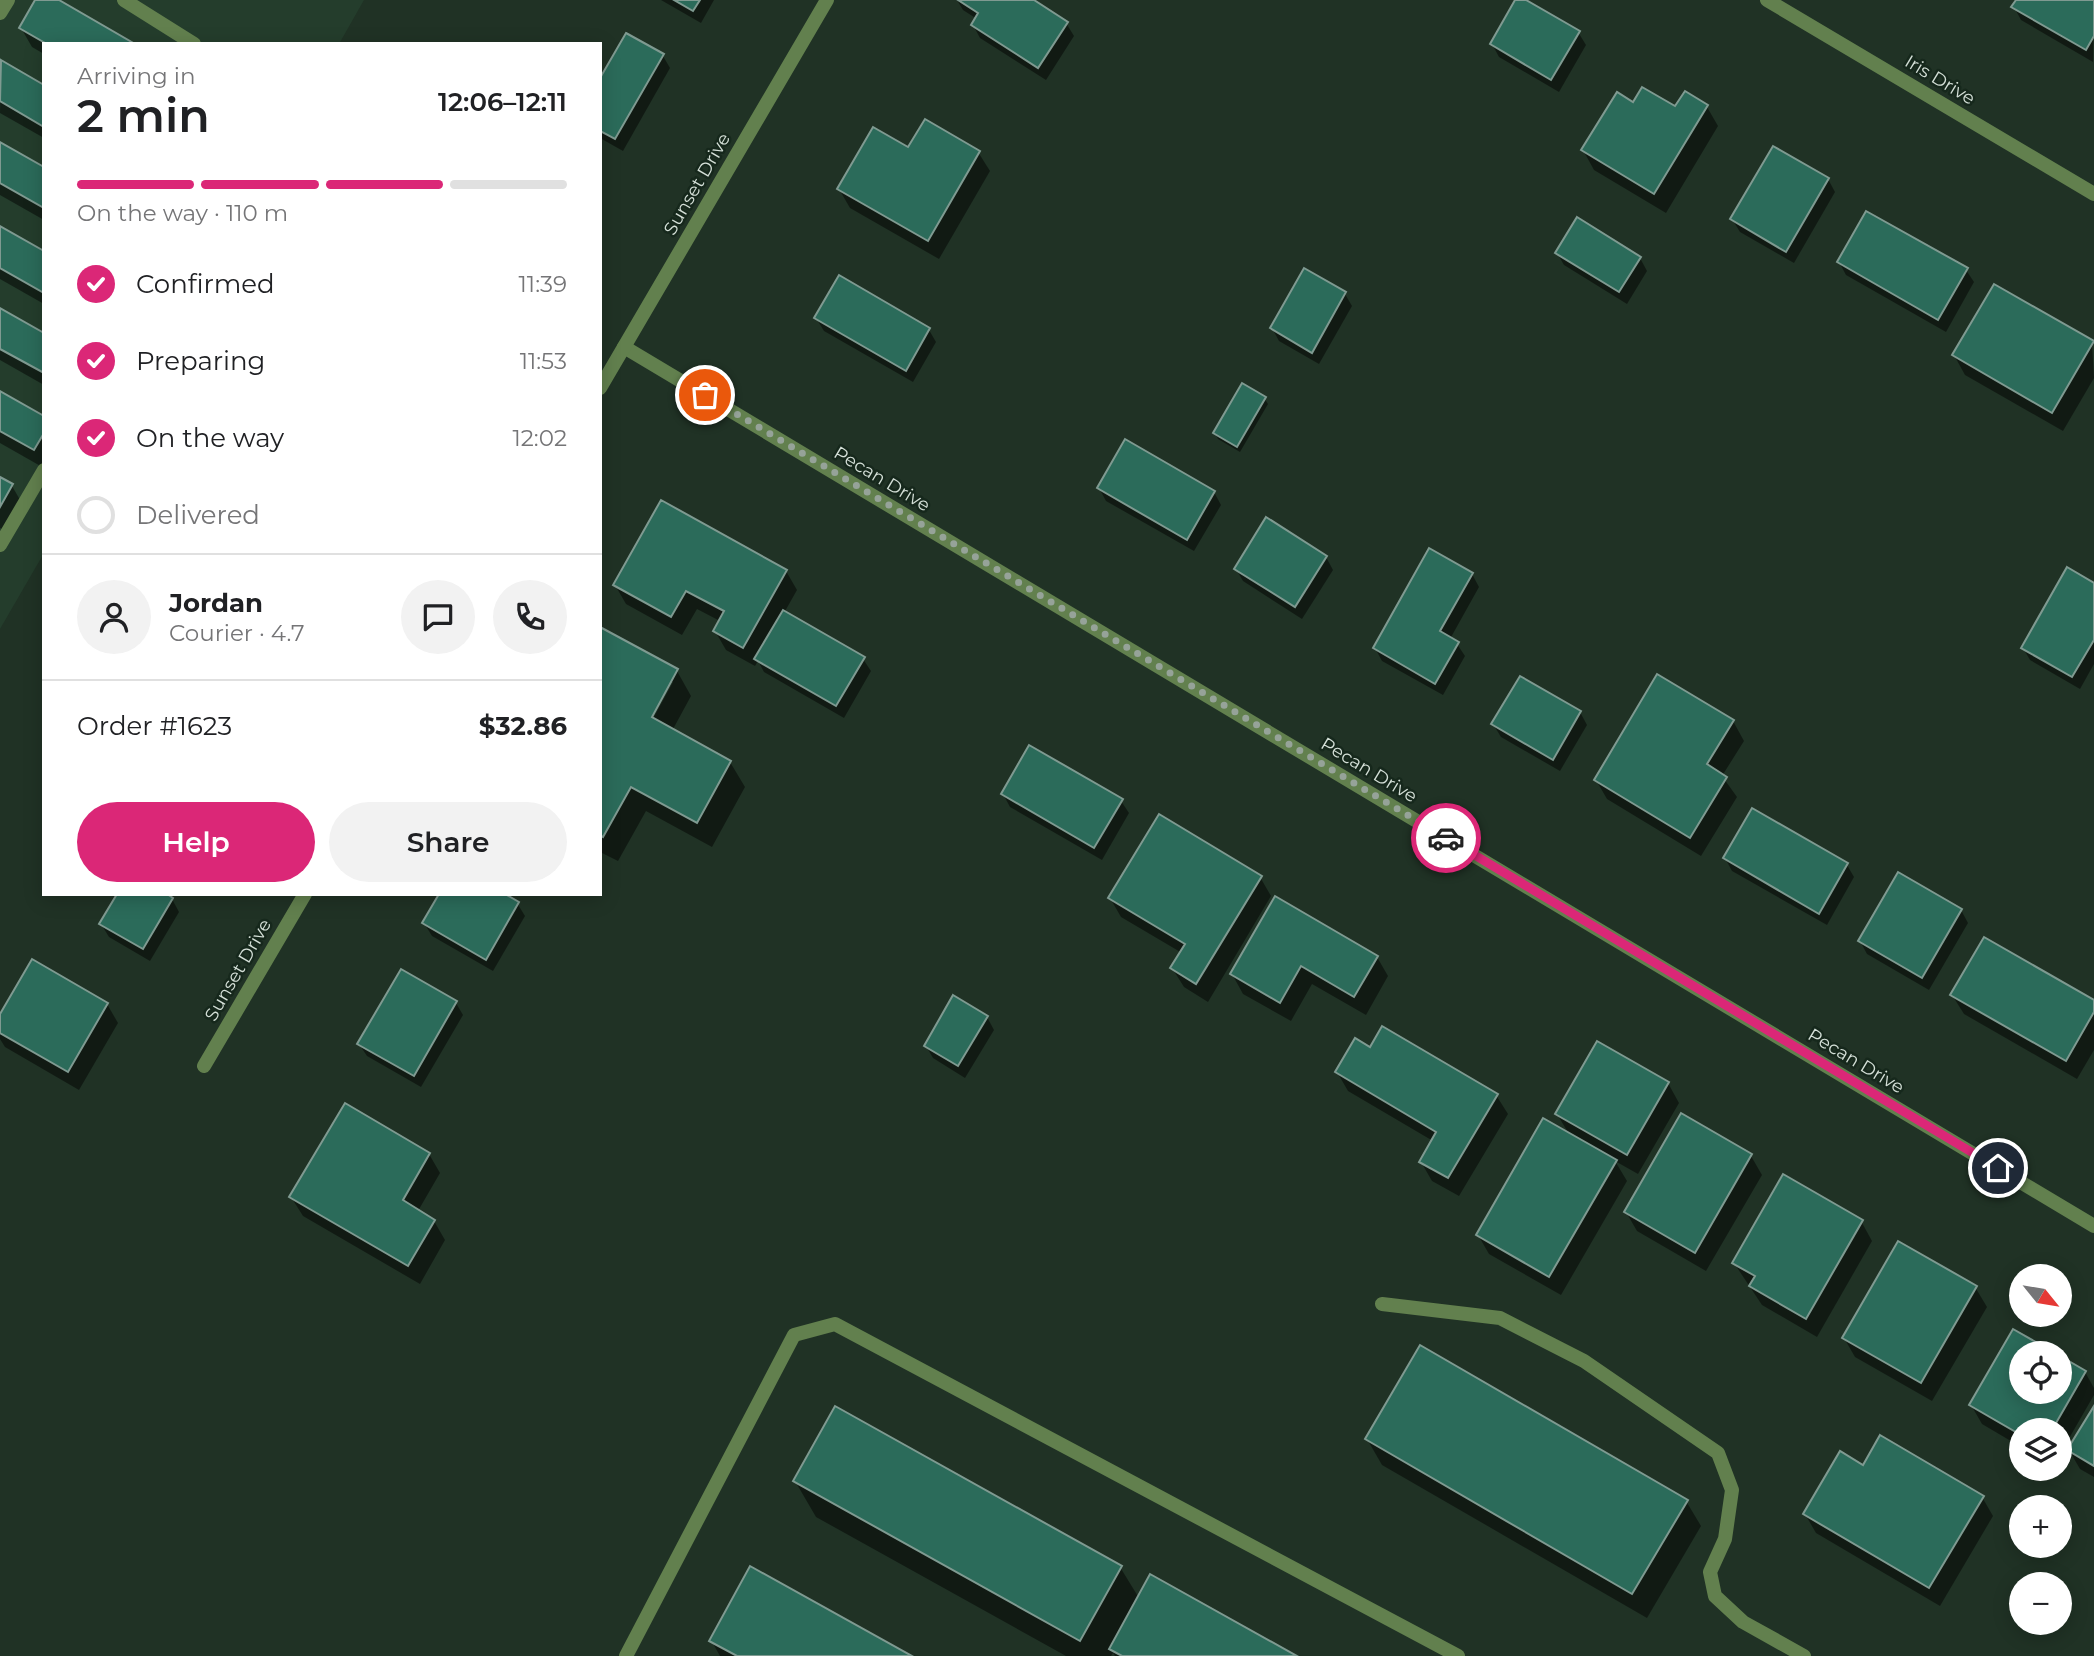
<!DOCTYPE html>
<html lang="en">
<head>
<meta charset="utf-8">
<style>
  body { margin:0; font-family:Montserrat,sans-serif; background:#f2f2f2; color:#202124; height:100vh; display:flex; flex-direction:column; font-size:26px; white-space:nowrap }
  * { box-sizing:border-box; margin:0 }
  p { font-size:23px; color:#757577 }
  .icon { flex:none; width:38px; height:38px; fill:none; stroke:currentColor; stroke-width:2; stroke-linecap:round; stroke-linejoin:round }
  .map { position:relative; flex:1; overflow:hidden }
  .drawer { position:absolute; left:42px; top:42px; width:560px; height:854px; display:flex; flex-direction:column; background:#fff; border-radius:0px; box-shadow:0 4px 18px #0003 }
  .drawer>* { flex:none }
  .needle { width:46px; rotate:120deg }
  .buttons { position:absolute; left:2009px; top:1264px; display:grid; gap:14px }
  .buttons a { display:grid; place-items:center; width:63px; height:63px; border-radius:50%; background:#fff; box-shadow:0 4px 18px #0003; font-size:35px }
  .pin { position:absolute; display:grid; place-items:center; width:60px; height:60px; color:#fff; margin:-30px; border:4px solid #fff; border-radius:50%; box-shadow:0 2px 7px #0007 }
  .courier { position:absolute; display:grid; place-items:center; width:70px; height:70px; margin:-35px; border:5px solid #db2777; border-radius:50%; background:#fff; color:#222; box-shadow:0 2px 9px #0007 }
  .summary em { font-style:normal; font-weight:600 }
  .summary div { display:flex; flex-direction:column-reverse }
  .summary { display:flex; align-items:center; justify-content:space-between; height:119px; padding:0 35px }
  h1 { font-size:46px; font-weight:600; line-height:52px }
  .bar { display:grid; grid-template-columns:repeat(4,1fr); gap:10px 7px; align-content:center; height:84px; padding:0 35px }
  .bar i { height:9px; border-radius:5px; background:#e0e0e0 }
  .bar .active { background:#db2777 }
  .bar p { grid-column:span 4 }
  .line { display:flex; align-items:center; gap:18px; padding:0 35px; border-top:2px solid #e0e0e0 }
  .line div { flex:1 }
  .round { display:grid; place-items:center; flex:none; width:74px; height:74px; border-radius:37px; background:#f2f2f2 }
  ol { padding:0 35px; list-style:none }
  li { display:flex; align-items:center; gap:21px; height:77px }
  li p { margin-inline-start:auto }
  li .icon { padding:7px; border-radius:50%; background:#db2777; color:#fff; stroke-width:4 }
  li:last-child { color:#757577 }
  li i { width:38px; height:38px; border:4px solid #e0e0e0; border-radius:50% }
  .primary-button { display:flex; gap:14px; margin-top:auto; padding:14px 35px }
  .primary-button a { flex:1; height:80px; border-radius:42px; background:#db2777; color:#fff; font-size:28px; font-weight:600; line-height:80px; text-align:center }
  .primary-button a+a { background:#f2f2f2; color:#202124 }
  .map>svg:first-child { display:block }
  .built { fill:#243d2c }
  .shadow { fill:#0007; fill-rule:evenodd }
  .building { fill:#2b6b5a; stroke:#7f9a91; stroke-width:2 }
  .lines { fill:none; stroke-linecap:round; stroke-linejoin:round }
  .lane { stroke:#62804e; stroke-width:14 }
  .street { stroke:#62804e; stroke-width:14 }
  .done { stroke:#96a399; stroke-width:7; stroke-dasharray:0 12.6 }
  .route { stroke:#db2777; stroke-width:9 }
  .labels { text-anchor:middle; dominant-baseline:central; stroke-width:5; stroke-linejoin:round; paint-order:stroke }
  .street-label { font-size:18px; fill:#d5e0d8; stroke:#16281c }
</style>
</head>
<body>
<div class="map">
<svg width="2094" height="1656" viewBox="0 0 2094 1656">
  <rect width="100%" height="100%" fill="#203225"/>
  <!-- built -->
  <path class="built" d="M 0,0 L 364,0 L 339,44 L 44,44 L 44,553 L 0,629 Z"/>
  <!-- shadow -->
  <g class="shadow">
    <path d="M 37,0 L 56,0 L 132,44 L 44,44 L 44,54 L 32,47 L 21,28 Z"/>
    <path d="M 661,0 L 714,0 L 701,23 Z"/>
    <path d="M 957,0 L 1030,0 L 1066,23 L 1074,36 L 1046,80 L 980,38 L 973,25 L 977,19 L 963,10 Z"/>
    <path d="M 1517,0 L 1522,0 L 1578,32 L 1586,45 L 1559,92 L 1499,57 L 1492,44 Z"/>
    <path d="M 2018,0 L 2094,0 L 2093,62 L 2021,20 L 2014,7 Z"/>
    <path d="M 627,35 L 663,56 L 670,68 L 623,151 L 600,138 L 600,81 Z"/>
    <path d="M 1,63 L 44,87 L 44,138 L 0,113 Z"/>
    <path d="M 1633,104 L 1675,109 L 1707,107 L 1718,126 L 1666,213 L 1594,170 L 1583,150 Z"/>
    <path d="M 0,144 L 44,170 L 44,220 L 0,195 Z"/>
    <path d="M 978,152 L 990,171 L 939,259 L 850,208 L 839,189 Z"/>
    <path d="M 1828,179 L 1835,192 L 1794,263 L 1740,232 L 1732,219 Z"/>
    <path d="M 0,228 L 44,253 L 44,304 L 0,279 Z"/>
    <path d="M 1557,253 L 1640,258 L 1647,271 L 1627,304 L 1564,265 Z"/>
    <path d="M 1839,262 L 1966,270 L 1974,282 L 1946,332 L 1846,275 Z"/>
    <path d="M 1345,294 L 1352,306 L 1319,364 L 1279,341 L 1272,328 Z"/>
    <path d="M 0,310 L 44,335 L 44,385 L 0,360 Z"/>
    <path d="M 816,318 L 929,330 L 936,342 L 913,382 L 824,331 Z"/>
    <path d="M 2092,343 L 2094,378 L 2063,431 L 1965,375 L 1954,355 Z"/>
    <path d="M 0,393 L 44,418 L 44,468 L 0,443 Z"/>
    <path d="M 1264,398 L 1268,404 L 1240,452 L 1218,439 L 1215,433 Z"/>
    <path d="M 0,479 L 12,486 L 23,505 L 7,532 L 0,528 Z"/>
    <path d="M 1099,488 L 1214,492 L 1221,505 L 1194,551 L 1106,501 Z"/>
    <path d="M 1326,557 L 1333,570 L 1302,619 L 1243,581 L 1236,569 Z"/>
    <path d="M 786,571 L 797,590 L 784,613 L 863,659 L 871,671 L 844,718 L 764,672 L 758,661 L 755,666 L 726,650 L 715,631 L 720,621 L 697,609 L 682,635 L 626,604 L 615,585 Z"/>
    <path d="M 1472,574 L 1479,587 L 1450,639 L 1457,644 L 1465,656 L 1443,695 L 1382,661 L 1375,648 Z"/>
    <path d="M 2094,585 L 2094,664 L 2080,689 L 2030,660 L 2023,648 Z"/>
    <path d="M 600,629 L 677,671 L 691,696 L 672,731 L 730,762 L 745,787 L 712,847 L 646,811 L 618,861 L 600,852 ZM 669,682 L 673,682 L 649,726 L 646,724 Z"/>
    <path d="M 1580,712 L 1587,725 L 1560,771 L 1501,737 L 1493,724 Z"/>
    <path d="M 1733,721 L 1744,741 L 1722,776 L 1737,797 L 1701,856 L 1607,799 L 1596,780 Z"/>
    <path d="M 1003,794 L 1121,801 L 1129,813 L 1102,860 L 1010,807 Z"/>
    <path d="M 1725,858 L 1847,865 L 1854,877 L 1827,925 L 1732,871 Z"/>
    <path d="M 1260,877 L 1271,896 L 1208,1002 L 1184,987 L 1172,968 L 1182,953 L 1121,917 L 1110,898 Z"/>
    <path d="M 172,899 L 179,912 L 150,961 L 109,937 L 101,924 Z"/>
    <path d="M 1276,899 L 1377,957 L 1388,976 L 1366,1015 L 1312,984 L 1291,1021 L 1243,994 L 1232,974 Z"/>
    <path d="M 517,903 L 525,916 L 493,971 L 432,936 L 424,923 Z"/>
    <path d="M 1961,910 L 1968,923 L 1929,990 L 1867,954 L 1860,941 Z"/>
    <path d="M 1952,995 L 2094,1002 L 2094,1050 L 2077,1079 L 1964,1014 Z"/>
    <path d="M 456,1003 L 463,1015 L 421,1087 L 367,1056 L 359,1044 Z"/>
    <path d="M 107,1004 L 118,1023 L 79,1090 L 5,1047 L 0,1039 L 0,1017 Z"/>
    <path d="M 987,1017 L 994,1030 L 965,1078 L 933,1058 L 926,1046 Z"/>
    <path d="M 1371,1050 L 1496,1095 L 1508,1114 L 1459,1196 L 1432,1181 L 1421,1162 L 1433,1141 L 1348,1091 L 1337,1072 Z"/>
    <path d="M 1668,1083 L 1679,1103 L 1638,1174 L 1615,1161 L 1627,1181 L 1561,1295 L 1489,1254 L 1478,1235 L 1569,1134 L 1557,1114 Z"/>
    <path d="M 429,1154 L 440,1173 L 418,1211 L 434,1221 L 445,1240 L 420,1284 L 303,1216 L 291,1197 Z"/>
    <path d="M 1751,1156 L 1762,1175 L 1706,1271 L 1637,1231 L 1626,1212 Z"/>
    <path d="M 1861,1221 L 1872,1241 L 1817,1337 L 1762,1305 L 1734,1263 Z"/>
    <path d="M 1975,1287 L 1987,1307 L 1932,1401 L 1855,1357 L 1844,1338 Z"/>
    <path d="M 2014,1331 L 2021,1353 L 2021,1391 L 2060,1391 L 2060,1358 L 2085,1372 L 2094,1388 L 2094,1395 L 2060,1454 L 2060,1430 L 2021,1430 L 2021,1447 L 1982,1424 L 1971,1405 Z"/>
    <path d="M 2094,1409 L 2094,1477 L 2080,1469 L 2069,1450 Z"/>
    <path d="M 1367,1439 L 1686,1501 L 1701,1526 L 1647,1618 L 1382,1465 Z"/>
    <path d="M 1864,1467 L 1982,1497 L 1993,1516 L 1940,1606 L 1816,1533 L 1805,1514 Z"/>
    <path d="M 795,1481 L 1120,1567 L 1139,1598 L 1294,1656 L 1115,1656 L 1113,1653 L 1111,1656 L 1066,1656 L 816,1517 Z"/>
    <path d="M 711,1640 L 909,1656 L 720,1656 Z"/>
  </g>
  <!-- building -->
  <g class="building">
    <path d="M 35,0 L 59,0 L 135,44 L 47,44 L 19,28 Z"/>
    <path d="M 674,0 L 700,0 L 693,11 Z"/>
    <path d="M 958,0 L 1034,0 L 1068,22 L 1038,68 L 971,25 L 978,13 Z"/>
    <path d="M 1515,0 L 1526,0 L 1580,31 L 1551,80 L 1490,44 Z"/>
    <path d="M 2016,0 L 2094,0 L 2094,36 L 2086,50 L 2011,7 Z"/>
    <path d="M 626,33 L 664,54 L 615,139 L 600,131 L 600,78 Z"/>
    <path d="M 1,60 L 44,85 L 44,127 L 0,101 Z"/>
    <path d="M 1642,87 L 1675,106 L 1685,91 L 1708,105 L 1654,194 L 1581,150 L 1617,92 L 1633,102 Z"/>
    <path d="M 925,119 L 980,151 L 928,241 L 837,189 L 873,127 L 908,147 Z"/>
    <path d="M 0,142 L 44,167 L 44,208 L 0,183 Z"/>
    <path d="M 1773,146 L 1829,178 L 1786,252 L 1730,219 Z"/>
    <path d="M 1866,211 L 1968,268 L 1938,320 L 1837,262 Z"/>
    <path d="M 1577,217 L 1641,257 L 1619,292 L 1555,253 Z"/>
    <path d="M 0,226 L 44,251 L 44,293 L 0,268 Z"/>
    <path d="M 1304,268 L 1346,292 L 1312,353 L 1270,328 Z"/>
    <path d="M 839,275 L 930,328 L 906,371 L 814,318 Z"/>
    <path d="M 1994,284 L 2094,341 L 2052,413 L 1952,355 Z"/>
    <path d="M 0,308 L 44,333 L 44,373 L 0,349 Z"/>
    <path d="M 1242,383 L 1266,397 L 1237,447 L 1213,433 Z"/>
    <path d="M 0,391 L 44,416 L 44,433 L 34,450 L 0,431 Z"/>
    <path d="M 1125,439 L 1215,491 L 1187,540 L 1097,488 Z"/>
    <path d="M 0,477 L 13,484 L 0,507 Z"/>
    <path d="M 661,500 L 787,570 L 743,648 L 713,631 L 724,611 L 686,591 L 671,617 L 613,585 Z"/>
    <path d="M 1266,517 L 1327,556 L 1295,607 L 1234,569 Z"/>
    <path d="M 1429,548 L 1473,573 L 1440,631 L 1459,642 L 1435,684 L 1373,648 Z"/>
    <path d="M 2067,567 L 2094,583 L 2094,640 L 2072,677 L 2021,648 Z"/>
    <path d="M 783,610 L 865,657 L 836,706 L 754,659 Z"/>
    <path d="M 600,627 L 678,669 L 652,717 L 731,761 L 697,823 L 631,787 L 603,837 L 600,835 Z"/>
    <path d="M 1657,674 L 1734,720 L 1707,764 L 1727,777 L 1690,838 L 1594,780 Z"/>
    <path d="M 1520,676 L 1581,711 L 1553,760 L 1491,724 Z"/>
    <path d="M 1029,745 L 1123,799 L 1094,848 L 1001,794 Z"/>
    <path d="M 1752,808 L 1848,863 L 1819,914 L 1723,858 Z"/>
    <path d="M 1159,814 L 1262,876 L 1196,984 L 1170,968 L 1185,944 L 1108,898 Z"/>
    <path d="M 1898,872 L 1962,909 L 1922,978 L 1858,941 Z"/>
    <path d="M 117,894 L 167,894 L 173,898 L 143,949 L 99,924 Z"/>
    <path d="M 439,894 L 505,894 L 519,902 L 486,960 L 422,923 Z"/>
    <path d="M 1275,896 L 1378,956 L 1354,997 L 1301,966 L 1280,1003 L 1230,974 Z"/>
    <path d="M 1984,937 L 2094,1000 L 2094,1012 L 2066,1061 L 1950,995 Z"/>
    <path d="M 32,959 L 108,1003 L 68,1072 L 0,1033 L 0,1014 Z"/>
    <path d="M 401,969 L 457,1001 L 414,1076 L 357,1044 Z"/>
    <path d="M 953,995 L 988,1016 L 958,1066 L 924,1046 Z"/>
    <path d="M 1382,1026 L 1498,1094 L 1448,1178 L 1419,1162 L 1436,1132 L 1335,1072 L 1355,1038 L 1370,1047 Z"/>
    <path d="M 1597,1041 L 1669,1082 L 1627,1155 L 1555,1114 Z"/>
    <path d="M 345,1103 L 430,1153 L 403,1200 L 435,1220 L 408,1266 L 289,1197 Z"/>
    <path d="M 1681,1113 L 1752,1154 L 1695,1253 L 1624,1212 Z"/>
    <path d="M 1543,1118 L 1617,1160 L 1549,1277 L 1476,1235 Z"/>
    <path d="M 1783,1174 L 1863,1220 L 1806,1319 L 1749,1286 L 1755,1276 L 1732,1263 Z"/>
    <path d="M 1898,1241 L 1977,1286 L 1921,1383 L 1842,1338 Z"/>
    <path d="M 2013,1329 L 2055,1353 L 2021,1353 L 2021,1391 L 2060,1391 L 2060,1356 L 2086,1371 L 2052,1430 L 2021,1430 L 2021,1435 L 1969,1405 Z"/>
    <path d="M 1420,1345 L 1688,1500 L 1632,1594 L 1365,1439 Z"/>
    <path d="M 835,1406 L 1122,1566 L 1080,1641 L 793,1481 Z"/>
    <path d="M 2094,1406 L 2094,1466 L 2067,1450 Z"/>
    <path d="M 1880,1435 L 1984,1496 L 1929,1588 L 1803,1514 L 1840,1451 L 1863,1465 Z"/>
    <path d="M 750,1566 L 912,1656 L 737,1656 L 709,1641 Z"/>
    <path d="M 1150,1574 L 1297,1656 L 1122,1656 L 1109,1649 Z"/>
  </g>
  <g class="lines">
    <!-- lane -->
    <g class="lane">
      <path d="M 124,0 L 194,44"/>
      <path d="M 0,13 L 8,0"/>
      <path d="M 0,545 L 44,470"/>
      <path d="M 1382,1304 L 1500,1318 L 1584,1361 L 1718,1453 L 1732,1490 L 1725,1539 L 1710,1572 L 1715,1596 L 1743,1622 L 1804,1656"/>
      <path d="M 626,1656 L 794,1335 L 835,1324 L 1458,1656"/>
    </g>
    <!-- street -->
    <g class="street">
      <path d="M 1767,0 L 2094,194"/>
      <path d="M 624,347 L 2094,1226"/>
      <path d="M 600,388 L 827,0"/>
      <path d="M 204,1066 L 305,894"/>
    </g>
  </g>
  <g class="lines">
    <!-- done -->
    <path class="done" d="M 705,395 L 1446,838"/>
    <!-- route -->
    <path class="route" d="M 1446,838 L 1998,1168"/>
  </g>
  <g class="labels">
    <!-- street labels -->
    <g class="street-label">
      <text transform="translate(1940 80) rotate(31)">Iris Drive</text>
      <text transform="translate(697 184) rotate(-60)">Sunset Drive</text>
      <text transform="translate(882 479) rotate(31)">Pecan Drive</text>
      <text transform="translate(1369 770) rotate(31)">Pecan Drive</text>
      <text transform="translate(238 970) rotate(-60)">Sunset Drive</text>
      <text transform="translate(1856 1061) rotate(31)">Pecan Drive</text>
    </g>
  </g>
</svg>
<div class="buttons">
<a><svg class="needle" viewBox="-14 -14 28 28"><path d="M0-13l5 13h-10z" fill="#e53935"/><path d="M0 13l5-13h-10z" fill="#757577"/></svg></a>
<a><svg class="icon" aria-label="locate" viewBox="0 0 24 24"><circle cx="12" cy="12" r="6"/><path d="M12 2v4M12 18v4M2 12h4M18 12h4"/></svg></a>
<a><svg class="icon" aria-label="layers" viewBox="0 0 24 24"><path d="M12 4l9 5-9 5-9-5zM3 14l9 5 9-5"/></svg></a>
<a>+</a>
<a>−</a>
</div>
<div class="pin" style="left:705px;top:395px;background:#ea580c"><svg class="icon" aria-label="bag" viewBox="0 0 24 24"><path d="M5 8h14l-1 12H6zM9 8a3 3 0 0 1 6 0"/></svg></div>
<div class="pin" style="left:1998px;top:1168px;background:#1f2937"><svg class="icon" aria-label="home" viewBox="0 0 24 24"><path d="M3 11l9-7 9 7M6 9v11h12V9"/></svg></div>
<div class="courier" style="left:1446px;top:838px"><svg class="icon" aria-label="car" viewBox="0 0 24 24"><path d="M5 17H2v-5l4-1 3-4h7l3 4 3 1v5h-3M9 17h6M6 11h13"/><circle cx="7" cy="17" r="2"/><circle cx="17" cy="17" r="2"/></svg></div>
<section class="drawer">
<div class="summary"><div><h1>2 min</h1><p>Arriving in</p></div><em>12:06–12:11</em></div>
<div class="bar"><i class="active"></i><i class="active"></i><i class="active"></i><i></i><p>On the way · 110 m</p></div>
<ol>
<li><svg class="icon" aria-label="check" viewBox="0 0 24 24"><path d="M5 12l5 5 9-10"/></svg>Confirmed<p>11:39</p></li>
<li><svg class="icon" aria-label="check" viewBox="0 0 24 24"><path d="M5 12l5 5 9-10"/></svg>Preparing<p>11:53</p></li>
<li><svg class="icon" aria-label="check" viewBox="0 0 24 24"><path d="M5 12l5 5 9-10"/></svg>On the way<p>12:02</p></li>
<li><i></i>Delivered</li>
</ol>
<div class="line" style="height:126px"><a class="round"><svg class="icon" aria-label="person" viewBox="0 0 24 24"><circle cx="12" cy="8" r="4"/><path d="M4 21q1-7 8-7t8 7"/></svg></a><div><b>Jordan</b><p>Courier · 4.7</p></div><a class="round"><svg class="icon" aria-label="chat" viewBox="0 0 24 24"><path d="M4 5h16v11H9l-5 4z"/></svg></a><a class="round"><svg class="icon" aria-label="phone" viewBox="0 0 24 24"><path d="M5 4h4l2 5-3 2q2 4 5 5l2-3 5 2v4C11 20 4 13 5 4z"/></svg></a></div>
<div class="line" style="height:91px"><div>Order #1623</div><b>$32.86</b></div>
<div class="primary-button"><a>Help</a><a>Share</a></div>
</section>
</div>
</body>
</html>
